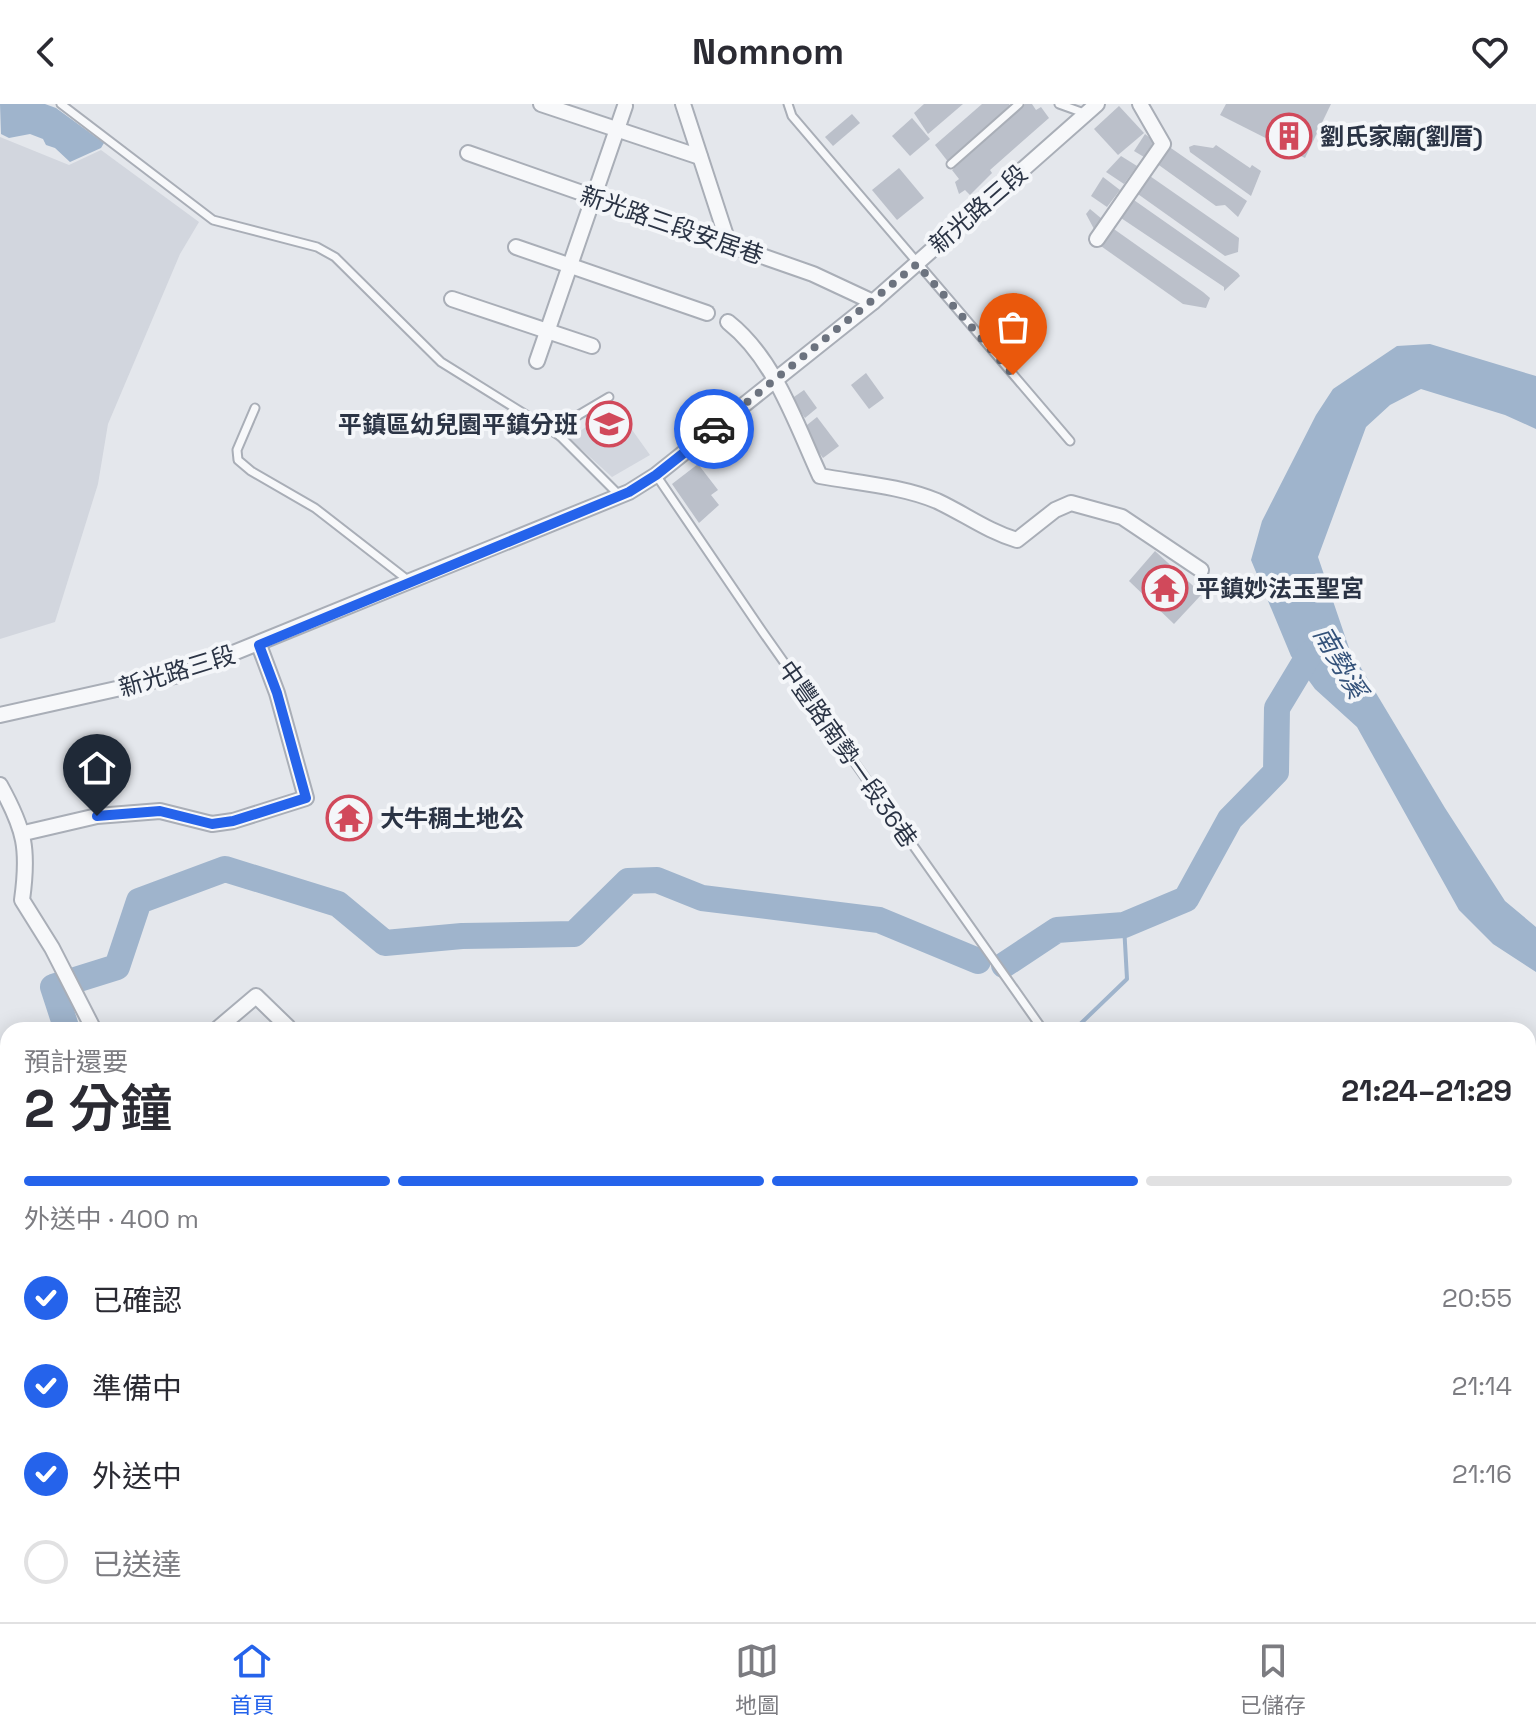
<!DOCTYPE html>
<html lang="zh-TW">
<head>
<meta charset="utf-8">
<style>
  body { margin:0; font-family:"Space Grotesk","Noto Sans TC",sans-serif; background:#f7f7f7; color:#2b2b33; height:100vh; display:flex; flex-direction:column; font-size:30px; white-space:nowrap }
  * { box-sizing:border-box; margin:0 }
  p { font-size:26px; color:#7c7c81 }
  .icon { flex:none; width:44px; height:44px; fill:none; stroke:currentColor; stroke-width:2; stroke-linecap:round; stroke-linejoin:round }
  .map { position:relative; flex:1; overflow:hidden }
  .side { position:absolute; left:0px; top:918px; width:1536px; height:600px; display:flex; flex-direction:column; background:#fff; border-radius:24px 24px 0 0; box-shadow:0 4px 20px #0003 }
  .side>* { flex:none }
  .pin { position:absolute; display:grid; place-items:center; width:68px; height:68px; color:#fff; margin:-82px -34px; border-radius:50% 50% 50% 0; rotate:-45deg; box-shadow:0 0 8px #0007 }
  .pin .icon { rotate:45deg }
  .courier { position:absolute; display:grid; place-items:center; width:80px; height:80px; margin:-40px; border:6px solid #2563eb; border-radius:50%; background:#fff; color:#222; box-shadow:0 2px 10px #0007 }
  .overview em { font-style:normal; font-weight:600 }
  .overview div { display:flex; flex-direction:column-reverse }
  .overview { display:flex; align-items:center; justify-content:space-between; height:136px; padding:0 24px }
  h1 { font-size:52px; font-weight:600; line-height:60px }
  .bar { display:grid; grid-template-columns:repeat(4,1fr); gap:12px 8px; align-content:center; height:96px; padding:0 24px }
  .bar i { height:10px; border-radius:6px; background:#e1e1e2 }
  .bar .selected { background:#2563eb }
  .bar p { grid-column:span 4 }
  ol { padding:0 24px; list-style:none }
  li { display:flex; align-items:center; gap:24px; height:88px }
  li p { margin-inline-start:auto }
  li .icon { padding:8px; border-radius:50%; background:#2563eb; color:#fff; stroke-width:4 }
  li:last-child { color:#7c7c81 }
  li i { width:44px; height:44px; border:4px solid #e1e1e2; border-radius:50% }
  header { display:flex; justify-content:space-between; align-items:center; height:104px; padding:0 24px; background:#fff; font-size:36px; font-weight:600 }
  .tabs { display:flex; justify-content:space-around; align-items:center; height:112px; border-top:2px solid #e1e1e2; background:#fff; font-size:22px; color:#7c7c81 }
  .tabs a { display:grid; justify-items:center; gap:4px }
  .tabs .selected { color:#2563eb }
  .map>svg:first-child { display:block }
  .built { fill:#d2d6de }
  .water { fill:#9fb4cc }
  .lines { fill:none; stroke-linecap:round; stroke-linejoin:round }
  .stream { stroke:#9fb4cc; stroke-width:4 }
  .river { stroke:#9fb4cc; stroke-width:26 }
  .building { fill:#bbc0ca }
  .lane-casing { stroke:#a9aeb7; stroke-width:11 }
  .street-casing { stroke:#a9aeb7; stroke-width:18 }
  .secondary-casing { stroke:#a9aeb7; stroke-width:26 }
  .lane { stroke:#f7f8fa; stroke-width:7 }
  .street { stroke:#f7f8fa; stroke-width:14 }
  .secondary { stroke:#fff; stroke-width:22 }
  .done { stroke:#6c737f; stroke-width:8; stroke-dasharray:0 14.4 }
  .route { stroke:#2563eb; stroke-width:10 }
  .labels { text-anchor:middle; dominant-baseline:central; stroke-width:8; stroke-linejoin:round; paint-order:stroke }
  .poi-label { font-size:24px; font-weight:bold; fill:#2b3445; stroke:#f4f6f9; text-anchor:start }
  .street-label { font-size:24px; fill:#2b3445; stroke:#f4f6f9 }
  .water-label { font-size:26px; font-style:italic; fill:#34527a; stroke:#f4f6f9 }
</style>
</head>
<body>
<header><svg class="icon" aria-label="back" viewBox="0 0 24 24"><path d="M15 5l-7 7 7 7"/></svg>Nomnom<svg class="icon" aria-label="heart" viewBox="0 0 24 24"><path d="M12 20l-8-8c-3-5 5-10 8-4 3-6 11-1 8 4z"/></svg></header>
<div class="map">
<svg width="1536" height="1518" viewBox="0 0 1536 1518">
  <rect width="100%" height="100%" fill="#e4e7ec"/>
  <!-- built -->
  <g class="built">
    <path d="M 0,33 L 69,61 L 101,46 L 199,118 L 180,150 L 108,320 L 98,380 L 55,518 L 0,535 Z"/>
    <path d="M 615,302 L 650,351 L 612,373 L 581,345 L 565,338 Z"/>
  </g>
  <!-- water -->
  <g class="water">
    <path d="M 0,0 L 45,0 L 56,4 L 104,39 L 101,44 L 70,58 L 55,44 L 46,41 L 43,35 L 30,30 L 9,34 L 1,30 Z"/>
    <path d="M 1430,240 L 1536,272 L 1536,325 L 1505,311 L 1421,285 L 1390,301 L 1366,323 L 1318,453 L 1349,544 L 1445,704 L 1505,797 L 1536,823 L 1536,868 L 1493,840 L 1459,806 L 1357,623 L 1315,585 L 1291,552 L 1251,456 L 1262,417 L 1316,311 L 1333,285 L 1397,242 Z"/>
  </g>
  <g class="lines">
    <!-- stream -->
    <g class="stream">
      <path d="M 1074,926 L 1127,875 L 1124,821"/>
      <path d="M 696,1518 L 697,1510"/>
    </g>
    <!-- river -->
    <g class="river">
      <path d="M 1004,861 L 1057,826 L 1124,821 L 1186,795 L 1230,715 L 1276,668 L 1277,604 L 1309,551 L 1324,538"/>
      <path d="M 67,926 L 53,883 L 117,863 L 139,797 L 225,765 L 338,800 L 385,839 L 462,832 L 574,830 L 628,777 L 657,776 L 702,794 L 879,816 L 978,857"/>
      <path d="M 0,1231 L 8,1226"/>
    </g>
  </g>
  <!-- building -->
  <g class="building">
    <path d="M 924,0 L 963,0 L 928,30 L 914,9 Z"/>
    <path d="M 982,0 L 1009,0 L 1012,4 L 949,59 L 935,41 Z"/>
    <path d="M 1025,0 L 1032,0 L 1036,6 L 1041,3 L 1049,14 L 990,66 L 992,69 L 970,91 L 965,86 L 959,90 L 955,78 L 959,75 L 952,66 Z"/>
    <path d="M 1226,0 L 1331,0 L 1305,54 L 1220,11 Z"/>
    <path d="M 1119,2 L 1144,29 L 1118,51 L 1094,25 Z"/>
    <path d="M 852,10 L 860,19 L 833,42 L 825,33 Z"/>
    <path d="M 912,14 L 930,35 L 910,52 L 892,32 Z"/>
    <path d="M 1145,30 L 1154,37 L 1144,53 L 1134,47 Z"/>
    <path d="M 1194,41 L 1213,44 L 1216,41 L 1250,64 L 1252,61 L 1261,67 L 1251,92 L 1190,48 L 1189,43 Z"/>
    <path d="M 1168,42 L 1247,97 L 1238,113 L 1225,101 L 1216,102 L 1156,59 Z"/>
    <path d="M 1121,52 L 1137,62 L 1124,80 L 1106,68 Z"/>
    <path d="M 899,64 L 924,94 L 897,116 L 872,86 Z"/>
    <path d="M 1147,70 L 1239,134 L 1238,148 L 1225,152 L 1135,88 Z"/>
    <path d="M 1103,73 L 1120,86 L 1107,103 L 1091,92 Z"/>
    <path d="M 1131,94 L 1238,169 L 1240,172 L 1224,187 L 1224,183 L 1118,112 Z"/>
    <path d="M 1090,105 L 1102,115 L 1094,125 L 1086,110 Z"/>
    <path d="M 1111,123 L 1203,188 L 1210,194 L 1206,204 L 1183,200 L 1098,140 Z"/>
    <path d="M 866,269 L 884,294 L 869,305 L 851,281 Z"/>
    <path d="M 804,286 L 817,304 L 805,314 L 791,295 Z"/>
    <path d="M 817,313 L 839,342 L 823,354 L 802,325 Z"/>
    <path d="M 698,360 L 718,386 L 711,391 L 719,401 L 699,419 L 672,380 Z"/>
    <path d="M 1155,447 L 1202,490 L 1174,520 L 1129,477 Z"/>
  </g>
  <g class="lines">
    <!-- lane casing -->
    <g class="lane-casing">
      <g id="lane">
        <path d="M 61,0 L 213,116 L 317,143 L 335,153 L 441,258 L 560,332 L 620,392"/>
        <path d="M 788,0 L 792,12 L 1070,337"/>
        <path d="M 1059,0 L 1084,9"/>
        <path d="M 951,60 L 1019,0"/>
        <path d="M 255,304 L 237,346 L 238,356 L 251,367 L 315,404 L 409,477"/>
        <path d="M 560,332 L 560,322 L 609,293"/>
        <path d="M 656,371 L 762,527 L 1043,926"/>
        <path d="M 637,1518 L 639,1510"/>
      </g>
    </g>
    <!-- street casing -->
    <g class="street-casing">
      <g id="street">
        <path d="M 541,0 L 700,53"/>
        <path d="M 683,0 L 729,141"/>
        <path d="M 468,49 L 813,170 L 873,198"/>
        <path d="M 1097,135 L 1163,40 L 1140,0"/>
        <path d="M 516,143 L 707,209"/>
        <path d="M 452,195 L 592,242"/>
        <path d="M 728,218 C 775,255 796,320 820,372 C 858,379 901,382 937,397 C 965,410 987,427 1017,436 L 1055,406 L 1071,399 L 1122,413 L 1201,466"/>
        <path d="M 537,257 L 625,2"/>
        <path d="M 0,611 L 179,571 L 629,388 L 656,371 L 873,198 L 1097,0"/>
        <path d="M 0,681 C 25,726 29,745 22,796 L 52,844 L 94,926"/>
        <path d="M 24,729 L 97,712 L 160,707 L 212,720 L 233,717 L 306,694 L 277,589 L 259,541"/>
        <path d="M 216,926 L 256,892 L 288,923"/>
        <path d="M 0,1428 L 8,1420"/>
        <path d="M 1528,1474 L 1531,1473"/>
        <path d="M 209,1510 L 220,1518"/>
        <path d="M 416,1510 L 418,1518"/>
        <path d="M 131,1518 L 142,1510"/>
        <path d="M 576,1518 L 577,1510"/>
        <path d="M 718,1518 L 721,1510"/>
        <path d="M 1450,1518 L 1464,1510"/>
      </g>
    </g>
    <!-- secondary casing -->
    <g class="secondary-casing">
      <g id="secondary">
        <path d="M 1528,1368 L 1536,1365"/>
        <path d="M 1528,1392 L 1536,1389"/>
        <path d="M 0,1517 L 0,1518"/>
        <path d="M 1246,1518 L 1261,1510"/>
        <path d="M 1296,1518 L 1311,1510"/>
      </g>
    </g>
    <!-- lane -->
    <use href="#lane" class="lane"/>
    <!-- street -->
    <use href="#street" class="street"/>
    <!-- secondary -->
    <use href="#secondary" class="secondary"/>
  </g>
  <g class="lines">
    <!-- done -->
    <path class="done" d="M 714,325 L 917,160 L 1013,271"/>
    <!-- route -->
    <path class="route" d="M 97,712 L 160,707 L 212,720 L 233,717 L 306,694 L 277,589 L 259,541 L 629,388 L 656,371 L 714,325"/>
  </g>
  <!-- icons -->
  <defs>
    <g id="building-ring" transform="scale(2.3)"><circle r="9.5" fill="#f4f6f9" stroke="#d1495b" stroke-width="1.5"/><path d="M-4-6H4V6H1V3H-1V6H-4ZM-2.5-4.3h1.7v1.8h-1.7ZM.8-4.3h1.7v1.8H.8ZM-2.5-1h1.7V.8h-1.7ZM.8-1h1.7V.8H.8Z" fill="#d1495b"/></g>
    <g id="school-ring" transform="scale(2.3)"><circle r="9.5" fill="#f4f6f9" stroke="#d1495b" stroke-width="1.5"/><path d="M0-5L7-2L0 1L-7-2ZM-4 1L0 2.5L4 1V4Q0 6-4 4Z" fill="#d1495b"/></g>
    <g id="temple-ring" transform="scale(2.3)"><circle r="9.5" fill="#f4f6f9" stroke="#d1495b" stroke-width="1.5"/><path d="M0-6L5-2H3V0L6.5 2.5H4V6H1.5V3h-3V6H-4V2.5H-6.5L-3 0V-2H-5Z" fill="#d1495b"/></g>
  </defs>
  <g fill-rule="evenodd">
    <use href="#building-ring" x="1289" y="32"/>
    <use href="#school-ring" x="609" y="320"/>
    <use href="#temple-ring" x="1165" y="484"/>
    <use href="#temple-ring" x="349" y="714"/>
  </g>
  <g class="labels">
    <!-- poi labels -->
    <g class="poi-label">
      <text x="1320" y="32">劉氏家廟(劉厝)</text>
      <text x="578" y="320" text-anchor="end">平鎮區幼兒園平鎮分班</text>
      <text x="1196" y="484">平鎮妙法玉聖宮</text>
      <text x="380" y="714">大牛稠土地公</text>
    </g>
    <!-- street labels -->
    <g class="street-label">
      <text transform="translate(978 105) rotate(-41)">新光路三段</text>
      <text transform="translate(672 121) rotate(19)">新光路三段安居巷</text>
      <text transform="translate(177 567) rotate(-17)">新光路三段</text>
      <text transform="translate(848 650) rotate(55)">中豐路南勢一段36巷</text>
    </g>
    <!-- water labels -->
    <g class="water-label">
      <text transform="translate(1340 558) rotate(60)">南勢溪</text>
    </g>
  </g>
</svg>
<div class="pin" style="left:1013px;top:271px;background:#ea580c"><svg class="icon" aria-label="bag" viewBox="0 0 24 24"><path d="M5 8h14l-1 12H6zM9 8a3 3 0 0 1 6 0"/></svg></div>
<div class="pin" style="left:97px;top:712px;background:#1f2937"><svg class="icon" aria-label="home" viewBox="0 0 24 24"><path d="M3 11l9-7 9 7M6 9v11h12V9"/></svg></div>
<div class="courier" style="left:714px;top:325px"><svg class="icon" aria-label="car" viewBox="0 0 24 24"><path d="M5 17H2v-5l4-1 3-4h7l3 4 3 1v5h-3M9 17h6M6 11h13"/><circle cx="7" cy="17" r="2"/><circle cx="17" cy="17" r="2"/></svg></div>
<section class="side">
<div class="overview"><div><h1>2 分鐘</h1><p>預計還要</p></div><em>21:24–21:29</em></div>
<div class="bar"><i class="selected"></i><i class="selected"></i><i class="selected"></i><i></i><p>外送中 · 400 m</p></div>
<ol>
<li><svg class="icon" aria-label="check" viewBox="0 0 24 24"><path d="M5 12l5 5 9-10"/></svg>已確認<p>20:55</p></li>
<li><svg class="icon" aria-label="check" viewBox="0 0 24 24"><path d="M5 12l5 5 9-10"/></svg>準備中<p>21:14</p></li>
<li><svg class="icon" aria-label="check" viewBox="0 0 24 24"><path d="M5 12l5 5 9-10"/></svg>外送中<p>21:16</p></li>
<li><i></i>已送達</li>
</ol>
</section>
</div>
<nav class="tabs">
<a class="selected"><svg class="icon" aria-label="home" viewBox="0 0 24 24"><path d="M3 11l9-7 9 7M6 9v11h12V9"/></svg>首頁</a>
<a><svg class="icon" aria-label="map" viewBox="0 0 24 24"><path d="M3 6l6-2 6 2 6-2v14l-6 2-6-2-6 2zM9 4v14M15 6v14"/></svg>地圖</a>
<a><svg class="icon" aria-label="saved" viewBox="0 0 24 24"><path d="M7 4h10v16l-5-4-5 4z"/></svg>已儲存</a>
</nav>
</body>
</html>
